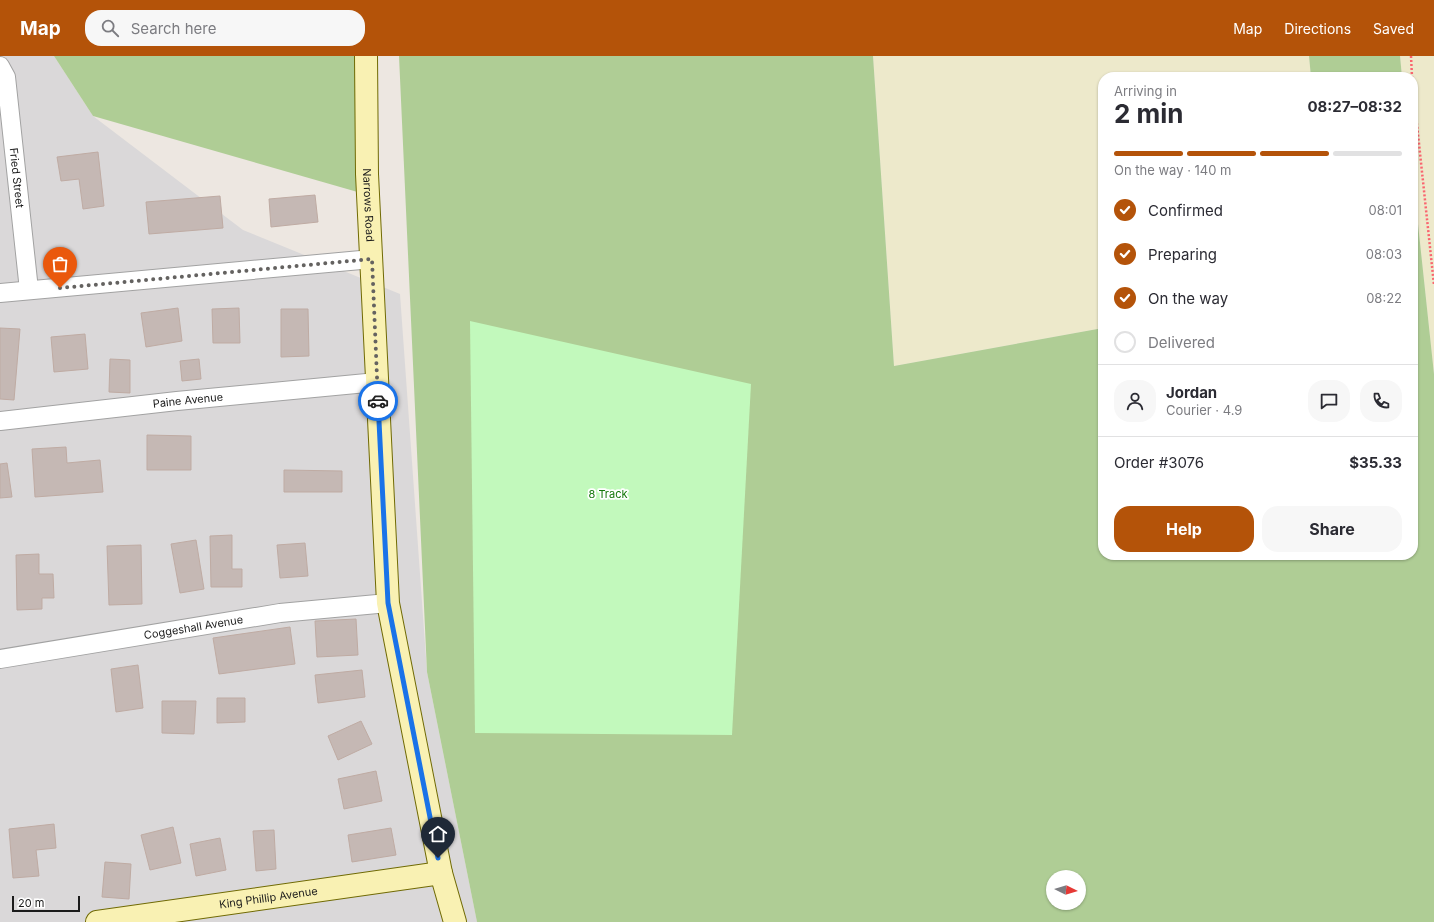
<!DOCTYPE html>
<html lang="en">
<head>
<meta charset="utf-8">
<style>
  body { margin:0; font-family:Inter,sans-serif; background:#f7f7f7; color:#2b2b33; height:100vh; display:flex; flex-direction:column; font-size:15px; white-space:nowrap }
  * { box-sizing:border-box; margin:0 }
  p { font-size:13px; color:#7c7c81 }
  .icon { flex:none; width:22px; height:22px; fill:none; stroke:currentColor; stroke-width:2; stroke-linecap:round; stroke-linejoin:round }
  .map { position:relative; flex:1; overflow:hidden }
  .drawer { position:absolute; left:1098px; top:16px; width:320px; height:488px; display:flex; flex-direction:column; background:#fff; border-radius:16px; box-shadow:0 1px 3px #0004 }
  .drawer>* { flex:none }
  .needle { width:26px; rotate:95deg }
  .tools { position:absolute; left:1046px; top:814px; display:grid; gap:8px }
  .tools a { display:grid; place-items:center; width:40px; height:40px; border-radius:50%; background:#fff; box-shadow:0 1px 3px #0004; font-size:20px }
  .scale { position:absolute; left:12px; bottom:10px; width:68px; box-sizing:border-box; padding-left:4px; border:2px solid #1b1b1b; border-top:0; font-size:11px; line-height:14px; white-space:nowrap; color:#1b1b1b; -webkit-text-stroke:3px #fff; paint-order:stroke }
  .pin { position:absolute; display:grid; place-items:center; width:34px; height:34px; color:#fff; margin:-41px -17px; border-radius:50% 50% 50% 0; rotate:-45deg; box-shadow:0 0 4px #0007 }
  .pin .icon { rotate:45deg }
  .courier { position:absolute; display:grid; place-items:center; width:40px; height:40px; margin:-20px; border:3px solid #1a73e8; border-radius:50%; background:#fff; color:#222; box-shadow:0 1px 5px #0007 }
  .summary em { font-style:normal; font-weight:700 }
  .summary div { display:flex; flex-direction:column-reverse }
  .summary { display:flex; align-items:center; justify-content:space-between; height:68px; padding:0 16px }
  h1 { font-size:26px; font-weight:700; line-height:30px }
  .bar { display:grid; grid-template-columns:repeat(4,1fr); gap:6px 4px; align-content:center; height:48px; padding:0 16px }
  .bar i { height:5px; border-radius:3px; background:#e1e1e2 }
  .bar .active { background:#b45309 }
  .bar p { grid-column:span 4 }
  .line { display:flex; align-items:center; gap:10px; padding:0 16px; border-top:1px solid #e1e1e2 }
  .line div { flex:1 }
  .round { display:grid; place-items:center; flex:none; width:42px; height:42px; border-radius:16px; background:#f7f7f7 }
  ol { padding:0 16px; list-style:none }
  li { display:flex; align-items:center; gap:12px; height:44px }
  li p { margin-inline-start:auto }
  li .icon { padding:4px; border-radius:50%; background:#b45309; color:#fff; stroke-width:4 }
  li:last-child { color:#7c7c81 }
  li i { width:22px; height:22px; border:2px solid #e1e1e2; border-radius:50% }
  .action { display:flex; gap:8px; margin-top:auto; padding:8px 16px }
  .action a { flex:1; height:46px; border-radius:16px; background:#b45309; color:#fff; font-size:16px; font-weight:700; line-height:46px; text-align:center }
  .action a+a { background:#f7f7f7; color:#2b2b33 }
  header { display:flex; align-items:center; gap:24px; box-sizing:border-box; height:56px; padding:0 20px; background:#b45309; color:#fff }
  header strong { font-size:19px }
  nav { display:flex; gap:22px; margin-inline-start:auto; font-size:14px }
  .search { width:280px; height:36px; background:#f7f7f7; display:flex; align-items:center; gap:10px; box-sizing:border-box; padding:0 14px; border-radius:16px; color:#7c7c81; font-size:15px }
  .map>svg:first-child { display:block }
  .residential { fill:#dad8d9 }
  .farmland { fill:#ede9cb }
  .forest { fill:#afcd95; fill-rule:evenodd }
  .park { fill:#c2f9bc }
  .building { fill:#c5b8b4; stroke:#bfaba3 }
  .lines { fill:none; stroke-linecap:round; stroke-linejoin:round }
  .street-casing { stroke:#a2a2a2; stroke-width:20 }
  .secondary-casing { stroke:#706a04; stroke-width:24 }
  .path { stroke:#fa656f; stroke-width:2.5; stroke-dasharray:2 2; stroke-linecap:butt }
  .street { stroke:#fff; stroke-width:18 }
  .secondary { stroke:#f9f1b3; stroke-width:22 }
  .done { stroke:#646260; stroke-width:4; stroke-dasharray:0 7.2 }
  .route { stroke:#1a73e8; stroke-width:5 }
  .labels { text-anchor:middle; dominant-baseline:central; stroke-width:3.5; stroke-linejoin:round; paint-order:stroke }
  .street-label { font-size:11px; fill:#1b1b1b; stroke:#fff }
  .park-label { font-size:11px; fill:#15780b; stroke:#fff }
</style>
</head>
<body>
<header>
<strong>Map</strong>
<div class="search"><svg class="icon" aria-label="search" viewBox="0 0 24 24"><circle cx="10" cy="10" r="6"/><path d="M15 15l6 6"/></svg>Search here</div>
<nav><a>Map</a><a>Directions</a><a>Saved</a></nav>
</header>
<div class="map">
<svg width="1434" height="866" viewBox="0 0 1434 866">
  <rect width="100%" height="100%" fill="#ede7e1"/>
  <!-- residential -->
  <path class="residential" d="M 0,0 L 54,0 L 93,60 L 243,174 L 400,238 L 427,616 L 477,866 L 0,866 Z"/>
  <!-- farmland -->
  <g class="farmland">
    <path d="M 873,0 L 1309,0 L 1311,21 L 1103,21 L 1103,272 L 894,310 Z"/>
    <path d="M 1400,0 L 1434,0 L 1434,318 L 1413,121 L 1413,21 L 1402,21 Z"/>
  </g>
  <!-- forest -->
  <g class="forest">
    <path d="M 54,0 L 359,0 L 368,139 L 93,60 Z"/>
    <path d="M 399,0 L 873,0 L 894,310 L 1103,272 L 1103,499 L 1413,499 L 1413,121 L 1434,318 L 1434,866 L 477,866 L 427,616 ZM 1053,821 L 1079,821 L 1079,847 L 1053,847 Z"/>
    <path d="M 1309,0 L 1400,0 L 1402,21 L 1311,21 Z"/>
  </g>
  <!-- park -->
  <path class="park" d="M 470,265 L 751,328 L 732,679 L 475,677 Z"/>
  <!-- building -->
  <g class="building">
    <path d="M 98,96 L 104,150 L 83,153 L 79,123 L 61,125 L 57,101 Z"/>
    <path d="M 315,139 L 318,166 L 271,171 L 269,143 Z"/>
    <path d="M 220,140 L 223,172 L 149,178 L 146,146 Z"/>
    <path d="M 178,252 L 182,285 L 146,291 L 141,257 Z"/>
    <path d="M 239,252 L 240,287 L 213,287 L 212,253 Z"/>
    <path d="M 281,253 L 308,253 L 309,300 L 281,301 Z"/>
    <path d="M 0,272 L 20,273 L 14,344 L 0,343 Z"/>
    <path d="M 85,278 L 88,313 L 54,316 L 51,281 Z"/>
    <path d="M 110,303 L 130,304 L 130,337 L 109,336 Z"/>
    <path d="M 199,303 L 201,323 L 182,325 L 180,305 Z"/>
    <path d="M 147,379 L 191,380 L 191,414 L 147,414 Z"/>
    <path d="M 66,391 L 67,407 L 100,404 L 103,436 L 35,441 L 32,393 Z"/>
    <path d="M 7,407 L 12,441 L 0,442 L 0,408 Z"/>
    <path d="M 284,414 L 342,415 L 342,436 L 284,436 Z"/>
    <path d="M 232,479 L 232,513 L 242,513 L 242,531 L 211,531 L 210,480 Z"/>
    <path d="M 196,484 L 204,533 L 180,537 L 171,488 Z"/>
    <path d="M 305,487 L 308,520 L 280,522 L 277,489 Z"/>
    <path d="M 141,489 L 142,548 L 109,549 L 107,490 Z"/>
    <path d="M 39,498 L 39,518 L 53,518 L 54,542 L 42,542 L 42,553 L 17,554 L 16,499 Z"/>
    <path d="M 356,563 L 358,599 L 317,601 L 315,565 Z"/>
    <path d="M 290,571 L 295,608 L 219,618 L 213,582 Z"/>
    <path d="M 138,609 L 143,652 L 116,656 L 111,613 Z"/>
    <path d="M 362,614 L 365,641 L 318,647 L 315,619 Z"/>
    <path d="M 217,642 L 245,642 L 245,666 L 217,667 Z"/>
    <path d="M 162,645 L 196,645 L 194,678 L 162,677 Z"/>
    <path d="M 361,665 L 372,688 L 338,704 L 328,680 Z"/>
    <path d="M 376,715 L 382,745 L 344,753 L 338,723 Z"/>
    <path d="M 54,768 L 56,792 L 36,794 L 39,820 L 13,822 L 9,773 Z"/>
    <path d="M 173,771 L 181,807 L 150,814 L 141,779 Z"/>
    <path d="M 391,772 L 396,799 L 352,806 L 348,779 Z"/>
    <path d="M 274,774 L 276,813 L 256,815 L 253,775 Z"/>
    <path d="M 220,782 L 226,814 L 196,820 L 190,788 Z"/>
    <path d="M 105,806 L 131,808 L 129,843 L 102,841 Z"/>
  </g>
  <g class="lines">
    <!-- street casing -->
    <g class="street-casing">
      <g id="street">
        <path id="s1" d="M 0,10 L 6,21 L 29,234"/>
        <path d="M 0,237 L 372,203"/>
        <path id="s2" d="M 0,365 L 177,345 L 377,326"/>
        <path id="s3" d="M 0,603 L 280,557 L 388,547"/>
      </g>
    </g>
    <!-- secondary casing -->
    <g class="secondary-casing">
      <g id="secondary">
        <path id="s4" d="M 366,0 L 367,118 L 388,547 L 441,817 L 455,866"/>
        <path id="s5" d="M 97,866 L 441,817"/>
      </g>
    </g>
    <!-- path -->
    <g class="path">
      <path d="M 1411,0 L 1412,21"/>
      <path d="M 1413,31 L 1434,229"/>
    </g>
    <!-- street -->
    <use href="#street" class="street"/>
    <!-- secondary -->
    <use href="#secondary" class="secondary"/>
  </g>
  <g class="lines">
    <!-- done -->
    <path class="done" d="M 60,232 L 372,203 L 378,345"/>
    <!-- route -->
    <path class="route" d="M 378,345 L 388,547 L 438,802"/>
  </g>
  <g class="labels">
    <!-- street labels -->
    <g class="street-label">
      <text stroke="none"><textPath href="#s1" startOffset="114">Fried Street</textPath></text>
      <text stroke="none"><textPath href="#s4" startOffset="149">Narrows Road</textPath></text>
      <text stroke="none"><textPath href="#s2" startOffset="189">Paine Avenue</textPath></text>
      <text stroke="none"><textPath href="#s3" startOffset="196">Coggeshall Avenue</textPath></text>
      <text stroke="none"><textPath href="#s5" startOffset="173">King Phillip Avenue</textPath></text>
    </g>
    <!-- park labels -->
    <g class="park-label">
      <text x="608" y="438">8 Track</text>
    </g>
  </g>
</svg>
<div class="tools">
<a><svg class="needle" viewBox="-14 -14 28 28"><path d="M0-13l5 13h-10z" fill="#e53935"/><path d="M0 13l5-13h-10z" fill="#7c7c81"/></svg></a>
</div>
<div class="scale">20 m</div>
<div class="pin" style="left:60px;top:232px;background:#ea580c"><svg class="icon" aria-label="bag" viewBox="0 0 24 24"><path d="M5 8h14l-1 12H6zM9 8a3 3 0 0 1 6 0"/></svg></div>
<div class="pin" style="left:438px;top:802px;background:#1f2937"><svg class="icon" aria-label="home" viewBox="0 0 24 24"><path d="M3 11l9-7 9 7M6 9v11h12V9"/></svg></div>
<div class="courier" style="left:378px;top:345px"><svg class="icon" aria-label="car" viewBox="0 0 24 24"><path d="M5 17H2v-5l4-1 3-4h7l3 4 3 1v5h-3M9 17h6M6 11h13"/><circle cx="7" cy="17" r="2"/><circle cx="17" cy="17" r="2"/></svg></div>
<section class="drawer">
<div class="summary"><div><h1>2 min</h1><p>Arriving in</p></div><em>08:27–08:32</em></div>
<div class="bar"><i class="active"></i><i class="active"></i><i class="active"></i><i></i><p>On the way · 140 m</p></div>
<ol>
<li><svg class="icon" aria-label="check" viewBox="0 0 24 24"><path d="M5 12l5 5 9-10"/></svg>Confirmed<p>08:01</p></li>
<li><svg class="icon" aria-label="check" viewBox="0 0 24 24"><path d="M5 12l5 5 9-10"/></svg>Preparing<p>08:03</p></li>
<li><svg class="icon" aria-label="check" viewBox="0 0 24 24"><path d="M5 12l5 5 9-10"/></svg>On the way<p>08:22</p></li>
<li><i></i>Delivered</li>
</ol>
<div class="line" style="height:72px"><a class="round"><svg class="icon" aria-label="person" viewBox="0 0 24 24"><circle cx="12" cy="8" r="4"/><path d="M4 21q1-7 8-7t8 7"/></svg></a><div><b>Jordan</b><p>Courier · 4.9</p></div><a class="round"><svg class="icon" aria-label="chat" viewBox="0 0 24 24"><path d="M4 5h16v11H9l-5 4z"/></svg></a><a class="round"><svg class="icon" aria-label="phone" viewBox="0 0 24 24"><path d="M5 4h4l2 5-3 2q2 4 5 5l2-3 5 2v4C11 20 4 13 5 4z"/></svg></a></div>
<div class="line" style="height:52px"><div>Order #3076</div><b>$35.33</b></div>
<div class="action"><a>Help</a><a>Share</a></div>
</section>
</div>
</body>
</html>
